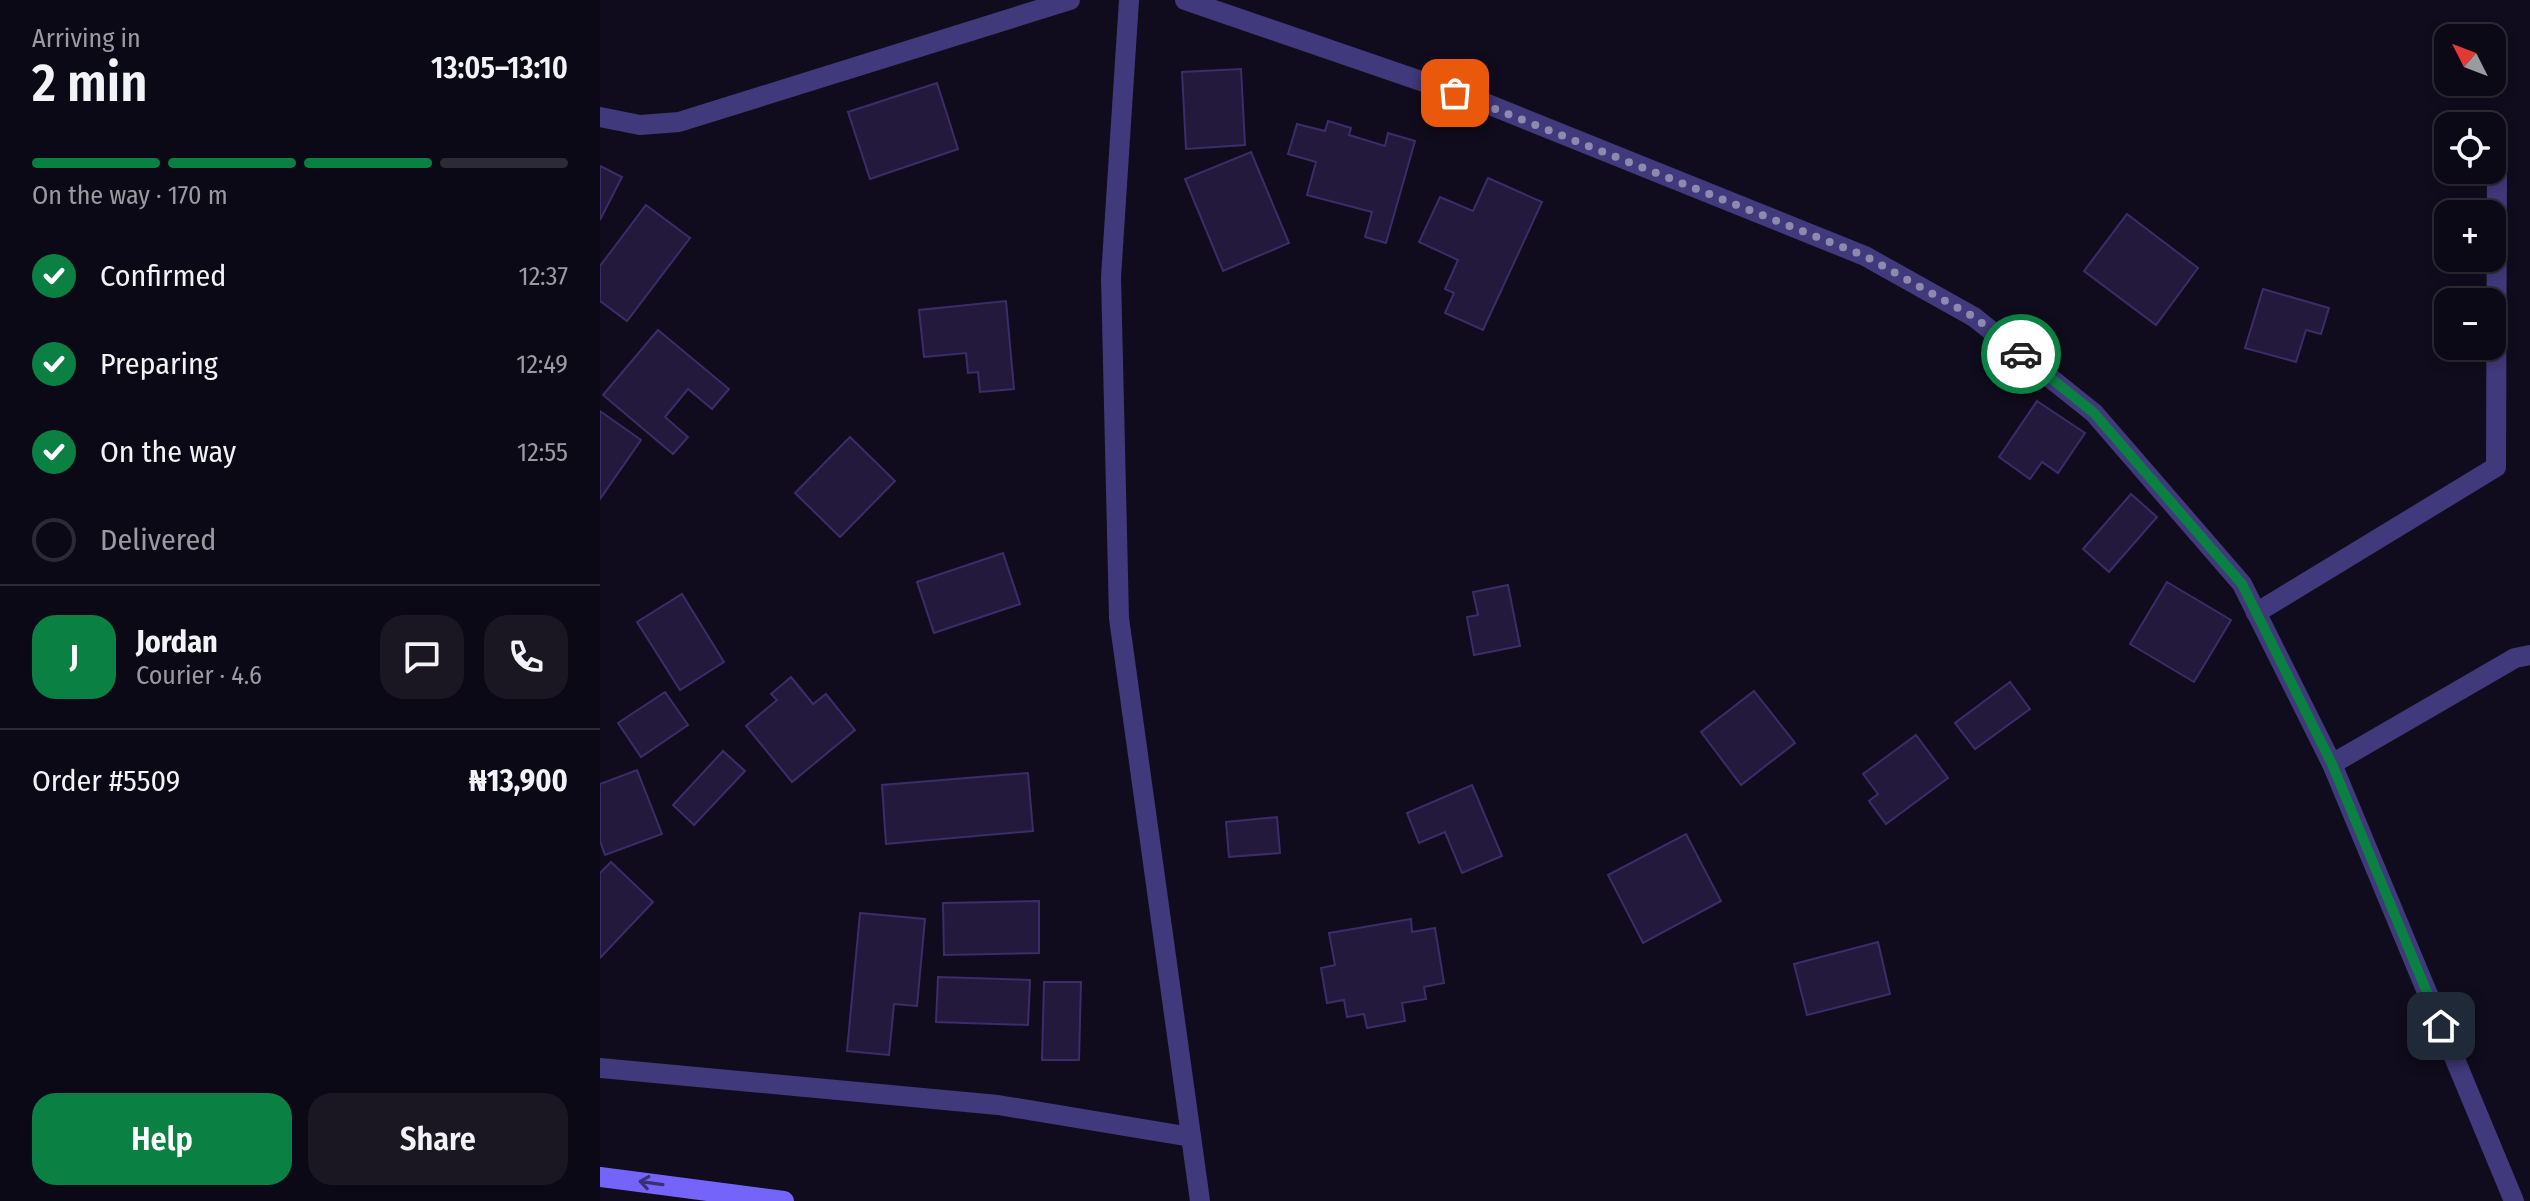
<!DOCTYPE html>
<html lang="en">
<head>
<meta charset="utf-8">
<style>
  body { margin:0; font-family:"Fira Sans Condensed",sans-serif; background:#1a1723; color:#f1f3f6; height:100vh; display:flex; flex-direction:column; font-size:30px; white-space:nowrap }
  * { box-sizing:border-box; margin:0 }
  p { font-size:26px; color:#9a9aa1 }
  .icon { flex:none; width:44px; height:44px; fill:none; stroke:currentColor; stroke-width:2; stroke-linecap:round; stroke-linejoin:round }
  .map { position:relative; flex:1; overflow:hidden }
  .drawer { display:flex; flex-direction:column; background:#0c0916; width:600px }
  .drawer>* { flex:none }
  .needle { width:52px; rotate:312deg }
  .tools { position:absolute; left:1834px; top:24px; display:grid; gap:16px }
  .tools a { display:grid; place-items:center; width:72px; height:72px; border-radius:16px; background:#0c0916; box-shadow:0 4px 12px #0003,0 0 0 2px #2c2a35; font-size:40px }
  .pin { position:absolute; display:grid; place-items:center; width:68px; height:68px; color:#fff; margin:-34px; border-radius:16px; box-shadow:0 4px 12px #0006 }
  .courier { position:absolute; display:grid; place-items:center; width:80px; height:80px; margin:-40px; border:6px solid #0b8043; border-radius:50%; background:#fff; color:#222; box-shadow:0 2px 10px #0007 }
  .headline em { font-style:normal; font-weight:600 }
  .headline div { display:flex; flex-direction:column-reverse }
  .headline { display:flex; align-items:center; justify-content:space-between; height:136px; padding:0 32px }
  h1 { font-size:52px; font-weight:600; line-height:60px }
  .bar { display:grid; grid-template-columns:repeat(4,1fr); gap:12px 8px; align-content:center; height:96px; padding:0 32px }
  .bar i { height:10px; border-radius:6px; background:#2c2a35 }
  .bar .active { background:#0b8043 }
  .bar p { grid-column:span 4 }
  .line { display:flex; align-items:center; gap:20px; padding:0 32px; border-top:2px solid #2c2a35 }
  .line div { flex:1 }
  .round { display:grid; place-items:center; flex:none; width:84px; height:84px; border-radius:24px; background:#1a1723 }
  ol { padding:0 32px; list-style:none }
  li { display:flex; align-items:center; gap:24px; height:88px }
  li p { margin-inline-start:auto }
  li .icon { padding:8px; border-radius:50%; background:#0b8043; color:#fff; stroke-width:4 }
  li:last-child { color:#9a9aa1 }
  li i { width:44px; height:44px; border:4px solid #2c2a35; border-radius:50% }
  .cta { display:flex; gap:16px; margin-top:auto; padding:16px 32px }
  .cta a { flex:1; height:92px; border-radius:24px; background:#0b8043; color:#fff; font-size:32px; font-weight:600; line-height:92px; text-align:center }
  .cta a+a { background:#1a1723; color:#f1f3f6 }
  main { display:flex; flex:1; min-height:0 }
  .map>svg:first-child { display:block }
  .building { fill:#23193d; stroke:#3c2c69; stroke-width:2 }
  .lines { fill:none; stroke-linecap:round; stroke-linejoin:round }
  .street { stroke:#40397b; stroke-width:20 }
  .secondary { stroke:#7464fa; stroke-width:20 }
  .oneway { stroke:#382f75 }
  .done { stroke:#8f88af; stroke-width:8; stroke-dasharray:0 14.4 }
  .route { stroke:#0b8043; stroke-width:10 }
</style>
</head>
<body>
<main>
<section class="drawer">
<div class="headline"><div><h1>2 min</h1><p>Arriving in</p></div><em>13:05–13:10</em></div>
<div class="bar"><i class="active"></i><i class="active"></i><i class="active"></i><i></i><p>On the way · 170 m</p></div>
<ol>
<li><svg class="icon" aria-label="check" viewBox="0 0 24 24"><path d="M5 12l5 5 9-10"/></svg>Confirmed<p>12:37</p></li>
<li><svg class="icon" aria-label="check" viewBox="0 0 24 24"><path d="M5 12l5 5 9-10"/></svg>Preparing<p>12:49</p></li>
<li><svg class="icon" aria-label="check" viewBox="0 0 24 24"><path d="M5 12l5 5 9-10"/></svg>On the way<p>12:55</p></li>
<li><i></i>Delivered</li>
</ol>
<div class="line" style="height:144px"><b class="round" style="background:#0b8043;color:#fff">J</b><div><b>Jordan</b><p>Courier · 4.6</p></div><a class="round"><svg class="icon" aria-label="chat" viewBox="0 0 24 24"><path d="M4 5h16v11H9l-5 4z"/></svg></a><a class="round"><svg class="icon" aria-label="phone" viewBox="0 0 24 24"><path d="M5 4h4l2 5-3 2q2 4 5 5l2-3 5 2v4C11 20 4 13 5 4z"/></svg></a></div>
<div class="line" style="height:104px"><div>Order #5509</div><b>₦13,900</b></div>
<div class="cta"><a>Help</a><a>Share</a></div>
</section>
<div class="map">
<svg width="1930" height="1201" viewBox="0 0 1930 1201">
  <rect width="100%" height="100%" fill="#100c1d"/>
  <!-- building -->
  <g class="building">
    <path d="M 641,69 L 645,145 L 586,149 L 582,72 Z"/>
    <path d="M 337,83 L 358,149 L 270,179 L 248,112 Z"/>
    <path d="M 728,121 L 751,128 L 749,135 L 785,146 L 788,133 L 815,141 L 786,243 L 765,237 L 772,212 L 707,195 L 716,162 L 688,154 L 697,124 L 725,131 Z"/>
    <path d="M 651,152 L 689,243 L 623,271 L 585,179 Z"/>
    <path d="M 0,166 L 22,177 L 0,220 Z"/>
    <path d="M 888,178 L 942,202 L 883,330 L 845,313 L 854,293 L 845,289 L 858,260 L 819,242 L 840,197 L 873,211 Z"/>
    <path d="M 46,205 L 90,238 L 27,321 L 0,301 L 0,266 Z"/>
    <path d="M 1527,214 L 1598,268 L 1556,325 L 1484,271 Z"/>
    <path d="M 1663,289 L 1729,308 L 1721,334 L 1706,330 L 1696,362 L 1645,348 Z"/>
    <path d="M 406,301 L 414,389 L 380,392 L 378,372 L 368,373 L 366,353 L 324,357 L 319,310 Z"/>
    <path d="M 58,330 L 129,389 L 112,409 L 88,389 L 65,417 L 88,437 L 73,454 L 3,395 Z"/>
    <path d="M 1437,401 L 1485,433 L 1458,473 L 1442,462 L 1430,479 L 1399,457 Z"/>
    <path d="M 0,411 L 41,440 L 0,499 Z"/>
    <path d="M 250,437 L 295,481 L 240,537 L 195,493 Z"/>
    <path d="M 1531,494 L 1557,517 L 1509,572 L 1483,549 Z"/>
    <path d="M 403,553 L 420,604 L 334,633 L 317,582 Z"/>
    <path d="M 1567,582 L 1631,620 L 1594,682 L 1530,644 Z"/>
    <path d="M 908,585 L 920,646 L 874,655 L 867,617 L 878,615 L 873,592 Z"/>
    <path d="M 82,594 L 124,662 L 80,690 L 37,622 Z"/>
    <path d="M 191,677 L 213,704 L 226,694 L 255,730 L 192,782 L 146,726 L 177,700 L 171,694 Z"/>
    <path d="M 1410,682 L 1430,709 L 1375,749 L 1355,723 Z"/>
    <path d="M 1154,691 L 1195,743 L 1141,785 L 1101,732 Z"/>
    <path d="M 65,692 L 88,725 L 41,757 L 18,723 Z"/>
    <path d="M 1316,735 L 1348,778 L 1286,824 L 1269,801 L 1278,794 L 1263,774 Z"/>
    <path d="M 123,751 L 145,771 L 94,825 L 73,805 Z"/>
    <path d="M 37,770 L 62,834 L 5,855 L 0,841 L 0,784 Z"/>
    <path d="M 428,773 L 433,831 L 286,844 L 282,785 Z"/>
    <path d="M 872,785 L 902,856 L 862,873 L 845,832 L 819,843 L 807,813 Z"/>
    <path d="M 677,817 L 680,853 L 629,857 L 626,822 Z"/>
    <path d="M 1086,834 L 1121,901 L 1043,943 L 1008,875 Z"/>
    <path d="M 11,862 L 53,902 L 0,958 L 0,873 Z"/>
    <path d="M 439,901 L 439,953 L 344,955 L 343,903 Z"/>
    <path d="M 260,913 L 325,919 L 317,1006 L 294,1004 L 289,1055 L 247,1051 Z"/>
    <path d="M 811,919 L 812,932 L 835,928 L 844,983 L 824,987 L 826,999 L 802,1003 L 805,1021 L 767,1028 L 764,1014 L 747,1017 L 744,1000 L 727,1003 L 721,968 L 735,965 L 729,933 Z"/>
    <path d="M 1278,942 L 1290,994 L 1207,1015 L 1194,964 Z"/>
    <path d="M 338,977 L 430,980 L 428,1025 L 336,1022 Z"/>
    <path d="M 444,982 L 481,982 L 479,1060 L 442,1060 Z"/>
  </g>
  <g class="lines">
    <!-- street -->
    <g class="street">
      <path d="M 529,0 L 511,277 L 519,618 L 600,1201"/>
      <path d="M 585,0 L 885,103 L 1265,256 L 1374,317 L 1494,413 L 1642,584 L 1732,764 L 1914,1201"/>
      <path d="M 0,117 L 40,125 L 79,122 L 470,0"/>
      <path d="M 1656,613 L 1896,467 L 1897,165"/>
      <path d="M 1732,764 L 1915,658 L 1930,655"/>
      <path d="M 0,1068 L 398,1105 L 591,1137"/>
    </g>
    <!-- secondary -->
    <path class="secondary" d="M 0,1177 L 184,1201"/>
  </g>
  <!-- one-way arrows -->
  <defs><path id="oneway-shaft" d="M-6 0H5M1.5-3L5.5 0L1.5 3" fill="none" stroke-width="1.6" stroke-linecap="round" stroke-linejoin="round" transform="scale(2)"/></defs>
  <use class="oneway" href="#oneway-shaft" transform="translate(51 1183) rotate(-172)"/>
  <g class="lines">
    <!-- done -->
    <path class="done" d="M 855,93 L 1265,256 L 1374,317 L 1421,354"/>
    <!-- route -->
    <path class="route" d="M 1421,354 L 1494,413 L 1642,584 L 1732,764 L 1841,1026"/>
  </g>
</svg>
<div class="tools">
<a><svg class="needle" viewBox="-14 -14 28 28"><path d="M0-13l5 13h-10z" fill="#e53935"/><path d="M0 13l5-13h-10z" fill="#9a9aa1"/></svg></a>
<a><svg class="icon" aria-label="locate" viewBox="0 0 24 24"><circle cx="12" cy="12" r="6"/><path d="M12 2v4M12 18v4M2 12h4M18 12h4"/></svg></a>
<a>+</a>
<a>−</a>
</div>
<div class="pin" style="left:855px;top:93px;background:#ea580c"><svg class="icon" aria-label="bag" viewBox="0 0 24 24"><path d="M5 8h14l-1 12H6zM9 8a3 3 0 0 1 6 0"/></svg></div>
<div class="pin" style="left:1841px;top:1026px;background:#1f2937"><svg class="icon" aria-label="home" viewBox="0 0 24 24"><path d="M3 11l9-7 9 7M6 9v11h12V9"/></svg></div>
<div class="courier" style="left:1421px;top:354px"><svg class="icon" aria-label="car" viewBox="0 0 24 24"><path d="M5 17H2v-5l4-1 3-4h7l3 4 3 1v5h-3M9 17h6M6 11h13"/><circle cx="7" cy="17" r="2"/><circle cx="17" cy="17" r="2"/></svg></div>
</div>
</main>
</body>
</html>
